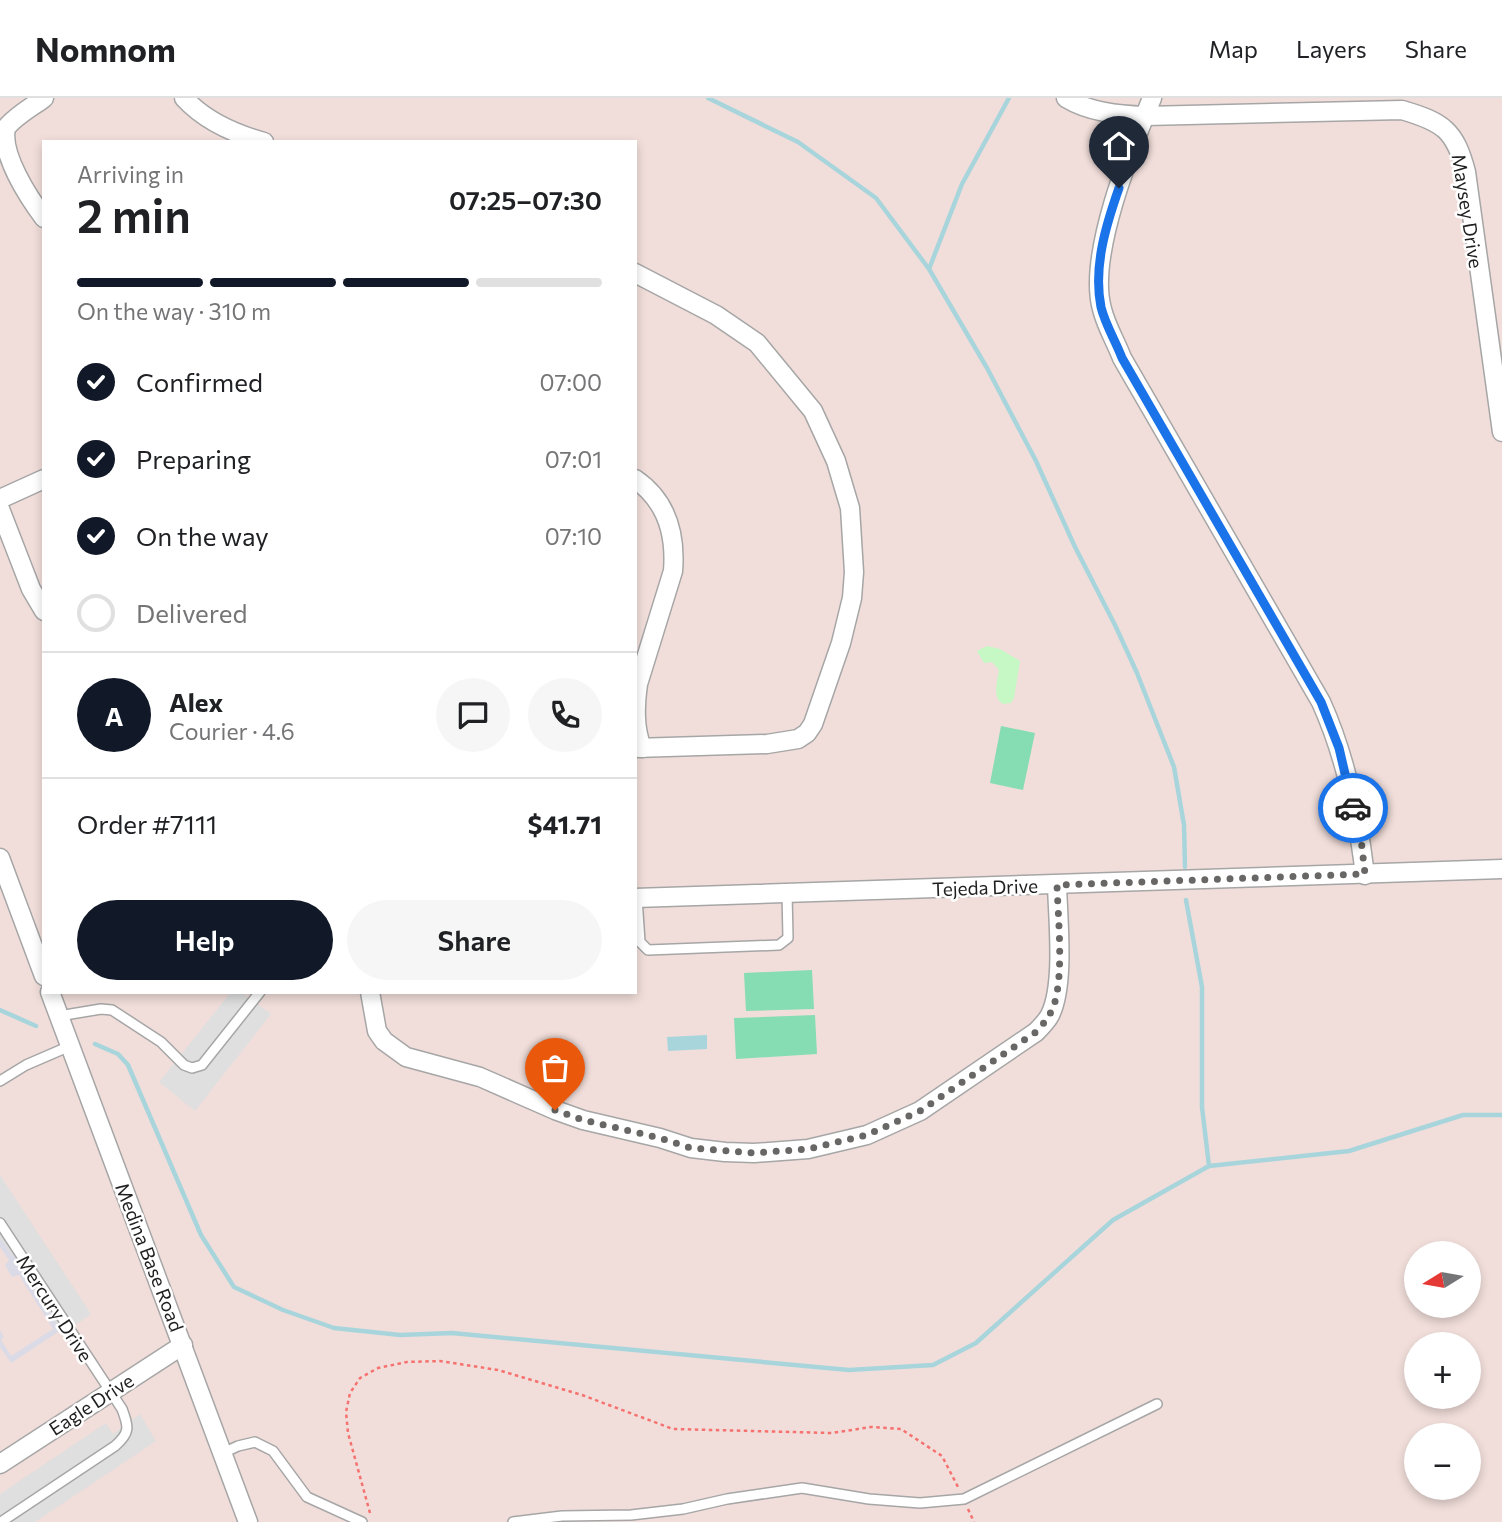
<!DOCTYPE html>
<html lang="en">
<head>
<meta charset="utf-8">
<style>
  body { margin:0; font-family:Commissioner,sans-serif; background:#f6f6f6; color:#202124; height:100vh; display:flex; flex-direction:column; font-size:26px; white-space:nowrap }
  * { box-sizing:border-box; margin:0 }
  p { font-size:23px; color:#757577 }
  .icon { flex:none; width:38px; height:38px; fill:none; stroke:currentColor; stroke-width:2; stroke-linecap:round; stroke-linejoin:round }
  .map { position:relative; flex:1; overflow:hidden }
  .side { position:absolute; left:42px; top:42px; width:595px; height:854px; display:flex; flex-direction:column; background:#fff; border-radius:0px; box-shadow:0 4px 10px #0003 }
  .side>* { flex:none }
  .needle { width:46px; rotate:259deg }
  .tools { position:absolute; left:1404px; top:1143px; display:grid; gap:14px }
  .tools a { display:grid; place-items:center; width:77px; height:77px; border-radius:50%; background:#fff; box-shadow:0 4px 10px #0003; font-size:35px }
  .pin { position:absolute; display:grid; place-items:center; width:60px; height:60px; color:#fff; margin:-72px -30px; border-radius:50% 50% 50% 0; rotate:-45deg; box-shadow:0 0 7px #0007 }
  .pin .icon { rotate:45deg }
  .courier { position:absolute; display:grid; place-items:center; width:70px; height:70px; margin:-35px; border:5px solid #1a73e8; border-radius:50%; background:#fff; color:#222; box-shadow:0 2px 9px #0007 }
  .overview em { font-style:normal; font-weight:600 }
  .overview div { display:flex; flex-direction:column-reverse }
  .overview { display:flex; align-items:center; justify-content:space-between; height:119px; padding:0 35px }
  h1 { font-size:46px; font-weight:600; line-height:52px }
  .bar { display:grid; grid-template-columns:repeat(4,1fr); gap:10px 7px; align-content:center; height:84px; padding:0 35px }
  .bar i { height:9px; border-radius:5px; background:#e0e0e0 }
  .bar .on { background:#111827 }
  .bar p { grid-column:span 4 }
  .line { display:flex; align-items:center; gap:18px; padding:0 35px; border-top:2px solid #e0e0e0 }
  .line div { flex:1 }
  .round { display:grid; place-items:center; flex:none; width:74px; height:74px; border-radius:37px; background:#f6f6f6 }
  ol { padding:0 35px; list-style:none }
  li { display:flex; align-items:center; gap:21px; height:77px }
  li p { margin-inline-start:auto }
  li .icon { padding:7px; border-radius:50%; background:#111827; color:#fff; stroke-width:4 }
  li:last-child { color:#757577 }
  li i { width:38px; height:38px; border:4px solid #e0e0e0; border-radius:50% }
  .action { display:flex; gap:14px; margin-top:auto; padding:14px 35px }
  .action a { flex:1; height:80px; border-radius:42px; background:#111827; color:#fff; font-size:28px; font-weight:600; line-height:80px; text-align:center }
  .action a+a { background:#f6f6f6; color:#202124 }
  header { display:flex; align-items:center; gap:42px; box-sizing:border-box; height:98px; padding:0 35px; background:#fff; border-bottom:2px solid #e0e0e0 }
  header strong { font-size:33px }
  nav { display:flex; gap:38px; margin-inline-start:auto; font-size:24px }
  .map>svg:first-child { display:block }
  .military { fill:#f1deda; fill-rule:evenodd }
  .park { fill:#c5f8c4 }
  .pitch { fill:#86ddb3 }
  .parking { fill:#dfdfdf }
  .plaza { fill:#dadbe6 }
  .water { fill:#a8d5dc }
  .lines { fill:none; stroke-linecap:round; stroke-linejoin:round }
  .stream { stroke:#a8d5dc; stroke-width:4.5 }
  .service-casing { stroke:#a6a6a6; stroke-width:12 }
  .minor-casing { stroke:#a6a6a6; stroke-width:21 }
  .path { stroke:#f67270; stroke-width:2.5; stroke-dasharray:3.5 3.5; stroke-linecap:butt }
  .service { stroke:#fff; stroke-width:9 }
  .minor { stroke:#fff; stroke-width:18 }
  .done { stroke:#686765; stroke-width:7; stroke-dasharray:0 12.6 }
  .route { stroke:#1a73e8; stroke-width:9 }
  .labels { text-anchor:middle; dominant-baseline:central; stroke-width:5; stroke-linejoin:round; paint-order:stroke }
  .street-label { font-size:19px; fill:#1f1f1f; stroke:#fff }
</style>
</head>
<body>
<header>
<strong>Nomnom</strong>
<nav><a>Map</a><a>Layers</a><a>Share</a></nav>
</header>
<div class="map">
<svg width="1502" height="1424" viewBox="0 0 1502 1424">
  <rect width="100%" height="100%" fill="#f0ece6"/>
  <!-- military -->
  <path class="military" d="M 0,0 L 1502,0 L 1502,1424 L 0,1424 ZM 44,44 L 635,44 L 635,894 L 44,894 ZM 1416,1155 L 1468,1155 L 1468,1208 L 1416,1208 ZM 1416,1246 L 1468,1246 L 1468,1298 L 1416,1298 ZM 1416,1337 L 1468,1337 L 1468,1390 L 1416,1390 Z"/>
  <!-- park -->
  <path class="park" d="M 987,548 L 1000,551 L 1020,563 L 1014,600 L 1011,605 L 1003,606 C 992,599 997,585 999,572 L 992,564 L 984,565 L 977,553 Z"/>
  <!-- pitch -->
  <g class="pitch">
    <path d="M 1001,628 L 1035,635 L 1023,692 L 990,685 Z"/>
    <path d="M 812,872 L 814,911 L 746,913 L 744,875 Z"/>
    <path d="M 815,917 L 817,956 L 736,961 L 734,920 Z"/>
  </g>
  <!-- parking -->
  <g class="parking">
    <path d="M 231,894 L 241,894 L 271,916 L 195,1013 L 159,984 Z"/>
    <path d="M 0,1077 L 91,1216 L 63,1236 L 25,1178 L 19,1162 L 11,1156 L 0,1139 Z"/>
    <path d="M 140,1316 L 156,1343 L 35,1424 L 0,1424 L 0,1396 L 106,1325 L 113,1336 Z"/>
  </g>
  <!-- plaza -->
  <path class="plaza" d="M 0,1139 L 11,1156 L 19,1162 L 25,1178 L 61,1232 L 11,1265 L 0,1249 L 0,1232 L 4,1239 L 1,1242 L 11,1258 L 53,1231 L 19,1177 L 12,1179 L 5,1167 L 9,1162 L 0,1149 Z"/>
  <!-- water -->
  <path class="water" d="M 707,937 L 707,951 L 668,953 L 667,939 Z"/>
  <g class="lines">
    <!-- stream -->
    <g class="stream">
      <path d="M 708,0 L 798,44 L 876,100 L 929,171 L 987,270 L 1036,363 L 1075,449 L 1115,527 L 1137,575 L 1174,669 L 1184,727 L 1185,769"/>
      <path d="M 929,171 L 962,86 L 1009,0"/>
      <path d="M 1186,802 L 1202,889 L 1202,1009 L 1209,1068"/>
      <path d="M 0,912 L 36,928"/>
      <path d="M 95,946 L 118,956 L 128,967 L 201,1137 L 234,1189 L 283,1212 L 334,1230 L 400,1237 L 452,1235 L 849,1272 L 933,1267 L 976,1245 L 1113,1122 L 1209,1068 L 1349,1053 L 1463,1017 L 1502,1017"/>
    </g>
    <!-- service casing -->
    <g class="service-casing">
      <g id="service">
        <path d="M 637,800 L 640,844 L 648,852 L 779,847 L 788,840 L 787,795"/>
        <path d="M 59,918 L 101,911 L 112,912 L 161,944 L 184,967 L 192,970 L 202,967 L 260,894"/>
        <path d="M 0,983 L 26,967 L 70,948"/>
        <path d="M 0,1125 L 122,1311 C 129,1329 130,1335 115,1348 L 1,1424"/>
        <path d="M 223,1355 L 238,1348 L 255,1344 L 273,1353 L 307,1399 L 362,1424"/>
        <path d="M 513,1424 L 562,1418 L 631,1417 L 683,1411 L 727,1401 L 802,1390 L 869,1401 L 920,1405 L 964,1401 L 1157,1306"/>
      </g>
    </g>
    <!-- minor casing -->
    <g class="minor-casing">
      <g id="minor">
        <path d="M 184,0 C 205,23 235,36 264,44"/>
        <path d="M 1066,0 C 1089,14 1118,17 1145,18 L 1402,12 C 1443,24 1455,32 1466,74 L 1502,334"/>
        <path d="M 1152,0 C 1131,51 1087,158 1102,211 C 1106,228 1116,244 1122,260 L 1321,604 C 1345,657 1358,718 1365,777"/>
        <path d="M 44,120 C 29,100 0,56 6,30 C 15,18 32,9 44,0"/>
        <path d="M 635,175 L 716,217 L 757,245 L 813,313 L 836,363 L 850,410 L 854,474 L 852,500 L 841,545 L 813,626 L 807,635 L 798,641 L 767,646 L 635,650"/>
        <path d="M 635,381 C 667,403 676,436 673,473 L 638,586 C 635,608 634,629 642,650"/>
        <path d="M 0,401 L 44,381"/>
        <path d="M 0,411 L 31,491 L 44,513"/>
        <path d="M 0,760 L 44,878"/>
        <path d="M 635,800 L 1502,771"/>
        <path d="M 50,894 L 248,1424"/>
        <path d="M 370,894 L 377,933 L 384,943 L 406,959 L 480,979 L 555,1012 L 583,1022 L 660,1040 L 691,1050 L 725,1054 L 754,1055 L 808,1051 L 867,1037 L 920,1013 L 1036,934 C 1041,929 1047,923 1050,917 C 1065,887 1058,822 1057,787"/>
        <path d="M 0,1366 L 183,1247"/>
      </g>
    </g>
    <!-- path -->
    <g class="path">
      <path d="M 968,1411 L 974,1424"/>
      <path d="M 370,1415 L 348,1335 L 346,1314 L 350,1295 L 360,1280 L 378,1270 L 407,1264 L 440,1263 L 498,1272 L 582,1297 L 673,1331 L 832,1335 L 871,1329 L 901,1331 L 942,1358 L 958,1389"/>
    </g>
    <!-- service -->
    <use href="#service" class="service"/>
    <!-- minor -->
    <use href="#minor" class="minor"/>
  </g>
  <g class="lines">
    <!-- done -->
    <path class="done" d="M 555,1012 L 583,1022 L 660,1040 L 691,1050 L 754,1055 L 808,1051 L 867,1037 L 920,1013 L 1036,934 C 1044,925 1050,918 1054,907 C 1064,876 1058,820 1057,787 L 1365,776 L 1361,741 L 1353,710"/>
    <!-- route -->
    <path class="route" d="M 1119,90 C 1106,127 1093,169 1101,209 C 1105,226 1116,244 1122,260 L 1321,604 L 1339,650 L 1353,710"/>
  </g>
  <g class="labels">
    <!-- street labels -->
    <g class="street-label">
      <text transform="translate(1468 113) rotate(81)">Maysey Drive</text>
      <text transform="translate(985 789) rotate(-2)">Tejeda Drive</text>
      <text transform="translate(150 1159) rotate(69)">Medina Base Road</text>
      <text transform="translate(55 1210) rotate(57)">Mercury Drive</text>
      <text transform="translate(91 1306) rotate(-33)">Eagle Drive</text>
    </g>
  </g>
</svg>
<div class="tools">
<a><svg class="needle" viewBox="-14 -14 28 28"><path d="M0-13l5 13h-10z" fill="#e53935"/><path d="M0 13l5-13h-10z" fill="#757577"/></svg></a>
<a>+</a>
<a>−</a>
</div>
<div class="pin" style="left:555px;top:1012px;background:#ea580c"><svg class="icon" aria-label="bag" viewBox="0 0 24 24"><path d="M5 8h14l-1 12H6zM9 8a3 3 0 0 1 6 0"/></svg></div>
<div class="pin" style="left:1119px;top:90px;background:#1f2937"><svg class="icon" aria-label="home" viewBox="0 0 24 24"><path d="M3 11l9-7 9 7M6 9v11h12V9"/></svg></div>
<div class="courier" style="left:1353px;top:710px"><svg class="icon" aria-label="car" viewBox="0 0 24 24"><path d="M5 17H2v-5l4-1 3-4h7l3 4 3 1v5h-3M9 17h6M6 11h13"/><circle cx="7" cy="17" r="2"/><circle cx="17" cy="17" r="2"/></svg></div>
<section class="side">
<div class="overview"><div><h1>2 min</h1><p>Arriving in</p></div><em>07:25–07:30</em></div>
<div class="bar"><i class="on"></i><i class="on"></i><i class="on"></i><i></i><p>On the way · 310 m</p></div>
<ol>
<li><svg class="icon" aria-label="check" viewBox="0 0 24 24"><path d="M5 12l5 5 9-10"/></svg>Confirmed<p>07:00</p></li>
<li><svg class="icon" aria-label="check" viewBox="0 0 24 24"><path d="M5 12l5 5 9-10"/></svg>Preparing<p>07:01</p></li>
<li><svg class="icon" aria-label="check" viewBox="0 0 24 24"><path d="M5 12l5 5 9-10"/></svg>On the way<p>07:10</p></li>
<li><i></i>Delivered</li>
</ol>
<div class="line" style="height:126px"><b class="round" style="background:#111827;color:#fff">A</b><div><b>Alex</b><p>Courier · 4.6</p></div><a class="round"><svg class="icon" aria-label="chat" viewBox="0 0 24 24"><path d="M4 5h16v11H9l-5 4z"/></svg></a><a class="round"><svg class="icon" aria-label="phone" viewBox="0 0 24 24"><path d="M5 4h4l2 5-3 2q2 4 5 5l2-3 5 2v4C11 20 4 13 5 4z"/></svg></a></div>
<div class="line" style="height:91px"><div>Order #7111</div><b>$41.71</b></div>
<div class="action"><a>Help</a><a>Share</a></div>
</section>
</div>
</body>
</html>
